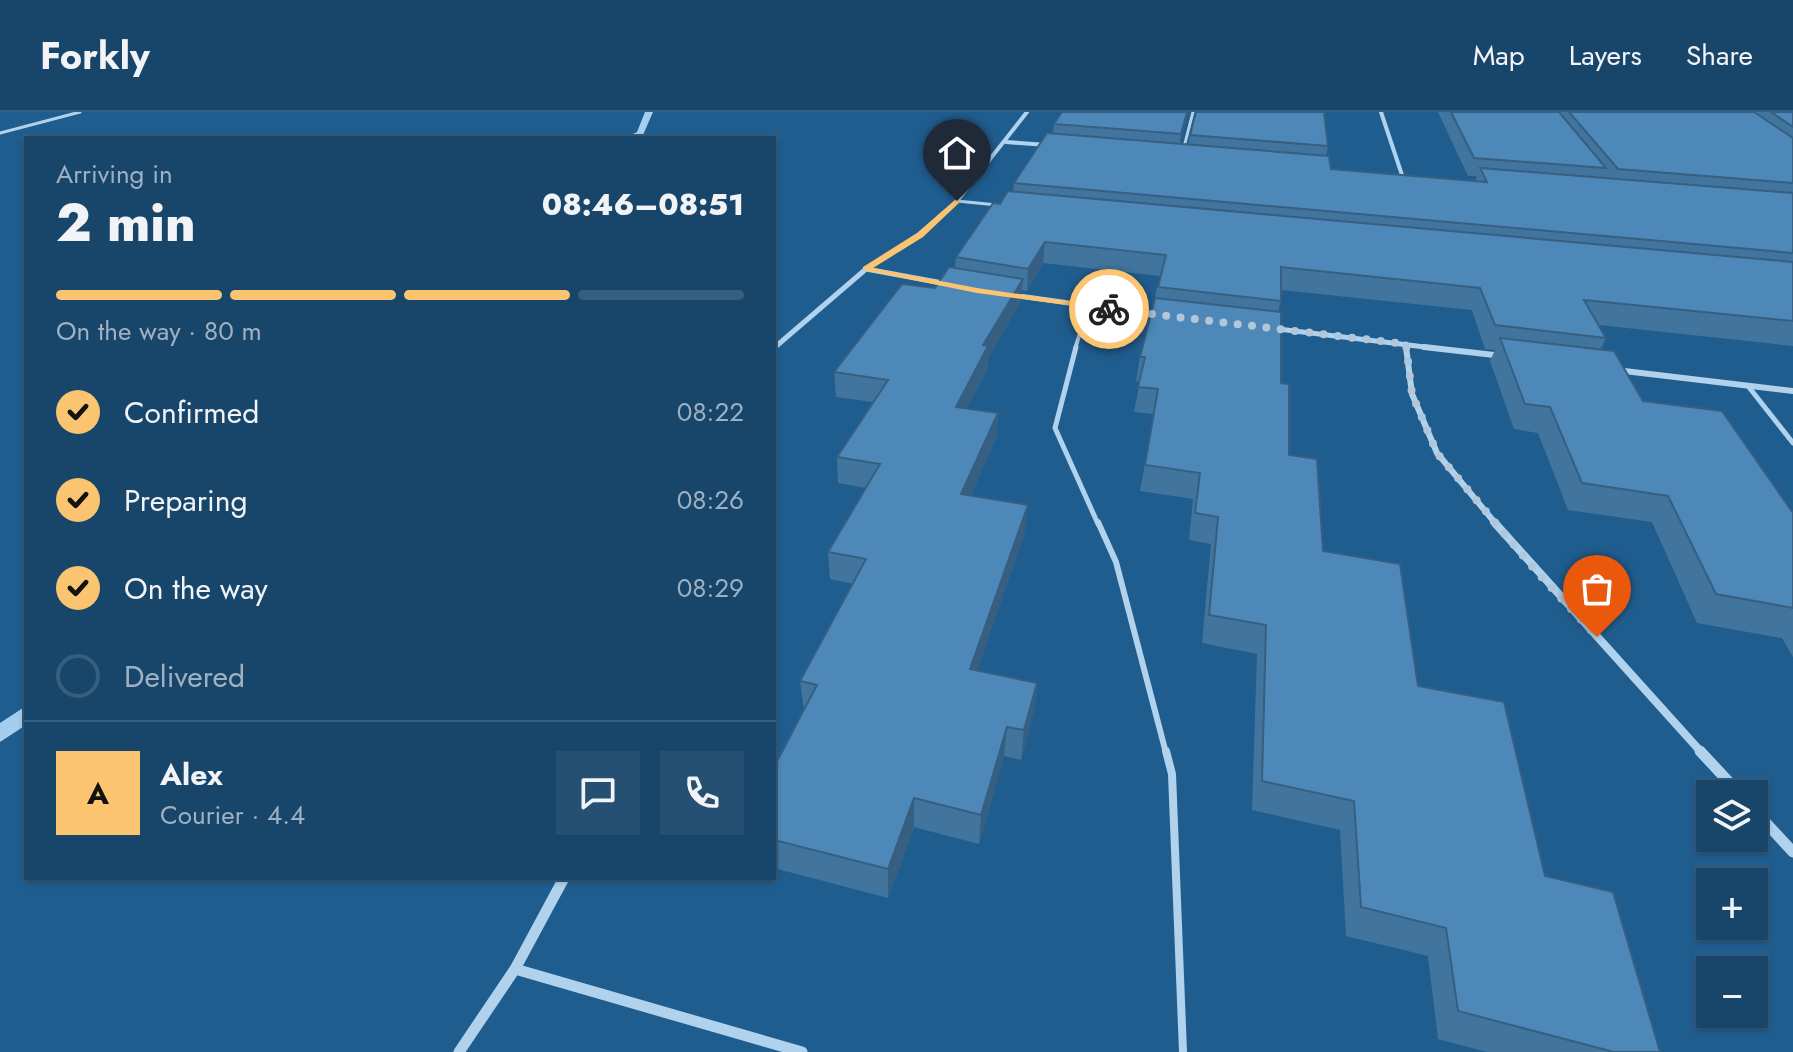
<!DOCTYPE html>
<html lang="en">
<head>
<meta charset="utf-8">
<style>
  body { margin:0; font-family:Jost,sans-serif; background:#255073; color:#f1f3f6; height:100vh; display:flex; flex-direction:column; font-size:30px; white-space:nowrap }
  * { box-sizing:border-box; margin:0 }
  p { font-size:26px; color:#9fb1c1 }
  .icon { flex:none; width:44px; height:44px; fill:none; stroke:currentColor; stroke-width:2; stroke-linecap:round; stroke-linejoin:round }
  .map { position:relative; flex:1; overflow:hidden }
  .details { position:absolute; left:24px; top:24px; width:752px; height:744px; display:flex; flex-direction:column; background:#18466b; border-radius:0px; box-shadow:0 2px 6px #0004,0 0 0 2px #365e7e }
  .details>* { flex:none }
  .buttons { position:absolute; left:1696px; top:668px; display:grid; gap:16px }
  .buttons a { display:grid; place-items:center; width:72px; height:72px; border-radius:0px; background:#18466b; box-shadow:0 2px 6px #0004,0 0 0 2px #365e7e; font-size:40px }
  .pin { position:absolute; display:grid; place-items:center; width:68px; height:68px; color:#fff; margin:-82px -34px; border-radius:50% 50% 50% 0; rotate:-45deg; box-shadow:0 0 8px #0007 }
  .pin .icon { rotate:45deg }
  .courier { position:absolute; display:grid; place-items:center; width:80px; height:80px; margin:-40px; border:6px solid #fac471; border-radius:50%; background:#fff; color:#222; box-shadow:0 2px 10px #0007 }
  .overview em { font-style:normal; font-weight:800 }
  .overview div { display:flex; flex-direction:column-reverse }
  .overview { display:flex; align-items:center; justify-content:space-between; height:136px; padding:0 32px }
  h1 { font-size:52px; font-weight:800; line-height:60px }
  .bar { display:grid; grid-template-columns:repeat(4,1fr); gap:12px 8px; align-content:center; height:96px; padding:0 32px }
  .bar i { height:10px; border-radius:6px; background:#365e7e }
  .bar .on { background:#fac471 }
  .bar p { grid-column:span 4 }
  .line { display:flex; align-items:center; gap:20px; padding:0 32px; border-top:2px solid #365e7e }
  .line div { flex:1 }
  .round { display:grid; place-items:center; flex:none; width:84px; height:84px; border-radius:0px; background:#255073 }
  ol { padding:0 32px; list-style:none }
  li { display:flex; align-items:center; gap:24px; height:88px }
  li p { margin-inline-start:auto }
  li .icon { padding:8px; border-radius:50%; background:#fac471; color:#111; stroke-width:4 }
  li:last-child { color:#9fb1c1 }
  li i { width:44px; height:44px; border:4px solid #365e7e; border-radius:50% }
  header { display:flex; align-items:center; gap:48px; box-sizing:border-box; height:112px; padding:0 40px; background:#18466b; border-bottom:2px solid #365e7e }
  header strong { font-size:38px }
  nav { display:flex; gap:44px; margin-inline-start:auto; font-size:28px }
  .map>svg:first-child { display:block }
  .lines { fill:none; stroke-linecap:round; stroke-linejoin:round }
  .stream { fill:#a4ceee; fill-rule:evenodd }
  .lane-far4 { stroke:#b0d2ed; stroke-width:3 }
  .lane-far3 { stroke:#b0d2ed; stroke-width:4 }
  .lane-far2 { stroke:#b0d2ed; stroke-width:5 }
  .lane-far1 { stroke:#b0d2ed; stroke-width:6 }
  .lane { stroke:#b0d2ed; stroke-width:8 }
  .street-far4 { stroke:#b0d2ed; stroke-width:4 }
  .street-far3 { stroke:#b0d2ed; stroke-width:5 }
  .street-far2 { stroke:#b0d2ed; stroke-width:6 }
  .street-far1 { stroke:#b0d2ed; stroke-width:8 }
  .street { stroke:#b0d2ed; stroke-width:11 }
  .wall { fill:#42759e }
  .shaded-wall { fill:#365f81 }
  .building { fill:#4d88b8; stroke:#365f81; stroke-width:2 }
  .route { fill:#fac471 }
  .done { stroke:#b1c6d8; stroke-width:8; stroke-dasharray:0 14.4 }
</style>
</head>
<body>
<header>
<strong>Forkly</strong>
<nav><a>Map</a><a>Layers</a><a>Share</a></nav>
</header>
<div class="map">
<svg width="1793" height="940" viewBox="0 0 1793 940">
  <rect width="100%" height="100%" fill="#205d8f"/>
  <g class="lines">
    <!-- stream -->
    <g class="stream">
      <path d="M 645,0 L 653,0 L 643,23 L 625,26 L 637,20 Z"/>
      <path d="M 26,594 L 26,613 L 0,630 L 0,611 Z"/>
    </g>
    <!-- lane-far4 -->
    <g class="lane-far4">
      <path d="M 0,21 L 80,0"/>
      <path d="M 1183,39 L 1193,0"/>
      <path d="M 957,89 L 997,93"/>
    </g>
    <!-- lane-far3 -->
    <path class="lane-far3" d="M 1075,237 L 1088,195"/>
    <!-- lane-far2 -->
    <g class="lane-far2">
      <path d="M 1076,235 L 1055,316 L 1098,412"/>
      <path d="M 1748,274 L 1793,331"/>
    </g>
    <!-- lane-far1 -->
    <path class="lane-far1" d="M 1098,410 L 1116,450 L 1166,641"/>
    <!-- lane -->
    <path class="lane" d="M 1166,639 L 1172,662 L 1183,940"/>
    <!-- street-far4 -->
    <g class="street-far4">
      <path d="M 1381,0 L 1402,63"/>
      <path d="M 1006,30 L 1047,33"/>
      <path d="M 942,103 L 957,89 L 1027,0"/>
    </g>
    <!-- street-far3 -->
    <g class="street-far3">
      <path d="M 866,157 L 948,172"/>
      <path d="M 1012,183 L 1161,204"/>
      <path d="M 1270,216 L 1441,237"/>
      <path d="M 1406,232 L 1407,237"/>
      <path d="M 774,236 L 866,157 L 920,123 L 944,101"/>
    </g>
    <!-- street-far2 -->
    <g class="street-far2">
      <path d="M 1406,235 L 1412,282 L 1437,341 L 1496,412"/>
      <path d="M 1424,235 L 1503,244"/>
      <path d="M 1616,258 L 1793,279"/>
    </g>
    <!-- street-far1 -->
    <path class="street-far1" d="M 1494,410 L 1702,641"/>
    <!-- street -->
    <g class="street">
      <path d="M 1700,639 L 1740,682"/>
      <path d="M 1754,698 L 1793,740"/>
      <path d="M 515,857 L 802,940"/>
      <path d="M 459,940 L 515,857 L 564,766"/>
    </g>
  </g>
  <!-- wall -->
  <path class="wall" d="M 1062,0 L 1188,0 L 1180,32 L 1188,33 L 1190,23 L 1328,34 L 1326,44 L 1331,57 L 1475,69 L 1477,64 L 1468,64 L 1438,0 L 1793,0 L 1793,234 L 1599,213 L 1606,226 L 1601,237 L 1643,289 L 1793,401 L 1793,545 L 1782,526 L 1697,511 L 1652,410 L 1568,398 L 1538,321 L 1514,317 L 1490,249 L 1495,238 L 1485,237 L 1472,198 L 1281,178 L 1281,189 L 1278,200 L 1281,271 L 1289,343 L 1323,439 L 1418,574 L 1660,940 L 1487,940 L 1438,927 L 1428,844 L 1346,824 L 1340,718 L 1252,698 L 1257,542 L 1202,531 L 1211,432 L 1189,428 L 1193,387 L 1140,379 L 1154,302 L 1134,300 L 1140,269 L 1136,269 L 1140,245 L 1160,164 L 1043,151 L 1027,179 L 1022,178 L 1021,189 L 988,246 L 987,258 L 967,296 L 998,301 L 996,326 L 971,383 L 1025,420 L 977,559 L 1037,571 L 1034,600 L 1021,648 L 1004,644 L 979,732 L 914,715 L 888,786 L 774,756 L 774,655 L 804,598 L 800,569 L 853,472 L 830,467 L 828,440 L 866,376 L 838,371 L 837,345 L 873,290 L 836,285 L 834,260 L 935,176 L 955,156 L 956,145 L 1000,92 L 1013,80 L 1014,71 L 1053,22 L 1054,12 Z"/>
  <!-- shaded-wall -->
  <g class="shaded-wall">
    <path d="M 1187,0 L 1188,0 L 1178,39 L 1181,22 Z"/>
    <path d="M 1045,130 L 1043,151 L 1027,179 L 1028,157 Z"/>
    <path d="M 1023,167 L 1021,189 L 988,246 L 987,258 L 955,320 L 956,295 L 983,233 Z"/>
    <path d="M 998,301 L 996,326 L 960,409 L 961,382 Z"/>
    <path d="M 1028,393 L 1025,420 L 968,586 L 970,557 Z"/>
    <path d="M 1037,571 L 1034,600 L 1021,648 L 1024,618 Z"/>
    <path d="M 1007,615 L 1004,644 L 979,732 L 981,703 Z"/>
    <path d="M 914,686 L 914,715 L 888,786 L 888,757 Z"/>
  </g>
  <!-- building -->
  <g class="building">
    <path d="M 1062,0 L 1187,0 L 1181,22 L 1054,12 Z"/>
    <path d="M 1196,0 L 1324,0 L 1328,34 L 1190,23 Z"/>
    <path d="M 1451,0 L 1559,0 L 1606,56 L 1474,46 Z"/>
    <path d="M 1569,0 L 1754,0 L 1793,26 L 1793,71 L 1618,57 Z"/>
    <path d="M 1771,0 L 1793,0 L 1793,15 Z"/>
    <path d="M 1047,21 L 1329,44 L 1331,57 L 1487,70 L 1480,56 L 1793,81 L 1793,141 L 1014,71 Z"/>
    <path d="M 1008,79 L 1793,150 L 1793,209 L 1584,188 L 1606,226 L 1495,213 L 1480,176 L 1281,155 L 1281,189 L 1158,175 L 1166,143 L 1045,130 L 1028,157 L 956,145 L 993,91 L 1000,92 Z"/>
    <path d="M 949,155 L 1023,167 L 983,233 L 988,234 L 956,295 L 998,301 L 961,382 L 1028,393 L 970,557 L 1037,571 L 1024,618 L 1007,615 L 981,703 L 914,686 L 888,757 L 774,728 L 774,655 L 817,573 L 800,569 L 866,447 L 828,440 L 880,352 L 837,345 L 888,268 L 834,260 L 902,172 L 935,176 Z"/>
    <path d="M 1155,186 L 1281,200 L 1281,271 L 1289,272 L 1289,343 L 1317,347 L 1323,439 L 1400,452 L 1418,574 L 1504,590 L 1545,764 L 1613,780 L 1660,940 L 1614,940 L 1458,899 L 1446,816 L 1361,795 L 1354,689 L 1262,669 L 1266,513 L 1209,503 L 1218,405 L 1195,401 L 1200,361 L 1145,353 L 1158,277 L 1138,275 L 1145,245 L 1140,245 Z"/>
    <path d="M 1500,226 L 1614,239 L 1643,289 L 1722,299 L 1793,401 L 1793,496 L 1716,482 L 1668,384 L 1582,371 L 1550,295 L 1525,292 Z"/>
  </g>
  <!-- route -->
  <path class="route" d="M 955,88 L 961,89 L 923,125 L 873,156 L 977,176 L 1109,195 L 1112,199 L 977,181 L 863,158 L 863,155 L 917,121 Z"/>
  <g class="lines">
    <!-- done -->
    <path class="done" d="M 1109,197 L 1406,232 L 1412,282 L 1437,341 L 1535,458 L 1597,525"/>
  </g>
</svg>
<div class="buttons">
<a><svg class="icon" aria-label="layers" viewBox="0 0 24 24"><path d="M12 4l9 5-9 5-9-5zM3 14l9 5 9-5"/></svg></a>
<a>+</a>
<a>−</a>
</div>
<div class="pin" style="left:1597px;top:525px;background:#ea580c"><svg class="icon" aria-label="bag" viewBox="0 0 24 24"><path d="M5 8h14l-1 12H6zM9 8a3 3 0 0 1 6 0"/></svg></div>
<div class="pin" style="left:957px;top:89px;background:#1f2937"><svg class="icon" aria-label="home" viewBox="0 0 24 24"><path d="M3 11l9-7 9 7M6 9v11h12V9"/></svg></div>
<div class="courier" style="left:1109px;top:197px"><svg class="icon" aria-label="bike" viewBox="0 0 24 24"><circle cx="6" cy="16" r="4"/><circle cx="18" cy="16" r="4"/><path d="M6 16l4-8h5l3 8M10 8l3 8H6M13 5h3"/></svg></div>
<section class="details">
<div class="overview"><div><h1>2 min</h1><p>Arriving in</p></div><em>08:46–08:51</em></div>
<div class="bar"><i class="on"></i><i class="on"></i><i class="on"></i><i></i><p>On the way · 80 m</p></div>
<ol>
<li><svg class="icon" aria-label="check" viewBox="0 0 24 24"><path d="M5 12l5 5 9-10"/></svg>Confirmed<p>08:22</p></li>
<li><svg class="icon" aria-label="check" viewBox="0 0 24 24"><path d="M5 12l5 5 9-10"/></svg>Preparing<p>08:26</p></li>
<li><svg class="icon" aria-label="check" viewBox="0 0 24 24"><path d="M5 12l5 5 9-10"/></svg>On the way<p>08:29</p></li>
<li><i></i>Delivered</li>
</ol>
<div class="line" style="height:144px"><b class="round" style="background:#fac471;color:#111">A</b><div><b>Alex</b><p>Courier · 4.4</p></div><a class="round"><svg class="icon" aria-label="chat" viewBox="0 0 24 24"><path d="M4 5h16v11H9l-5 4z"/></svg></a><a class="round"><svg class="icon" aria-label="phone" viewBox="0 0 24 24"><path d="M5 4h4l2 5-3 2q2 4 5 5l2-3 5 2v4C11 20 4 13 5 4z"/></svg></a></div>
</section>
</div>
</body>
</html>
